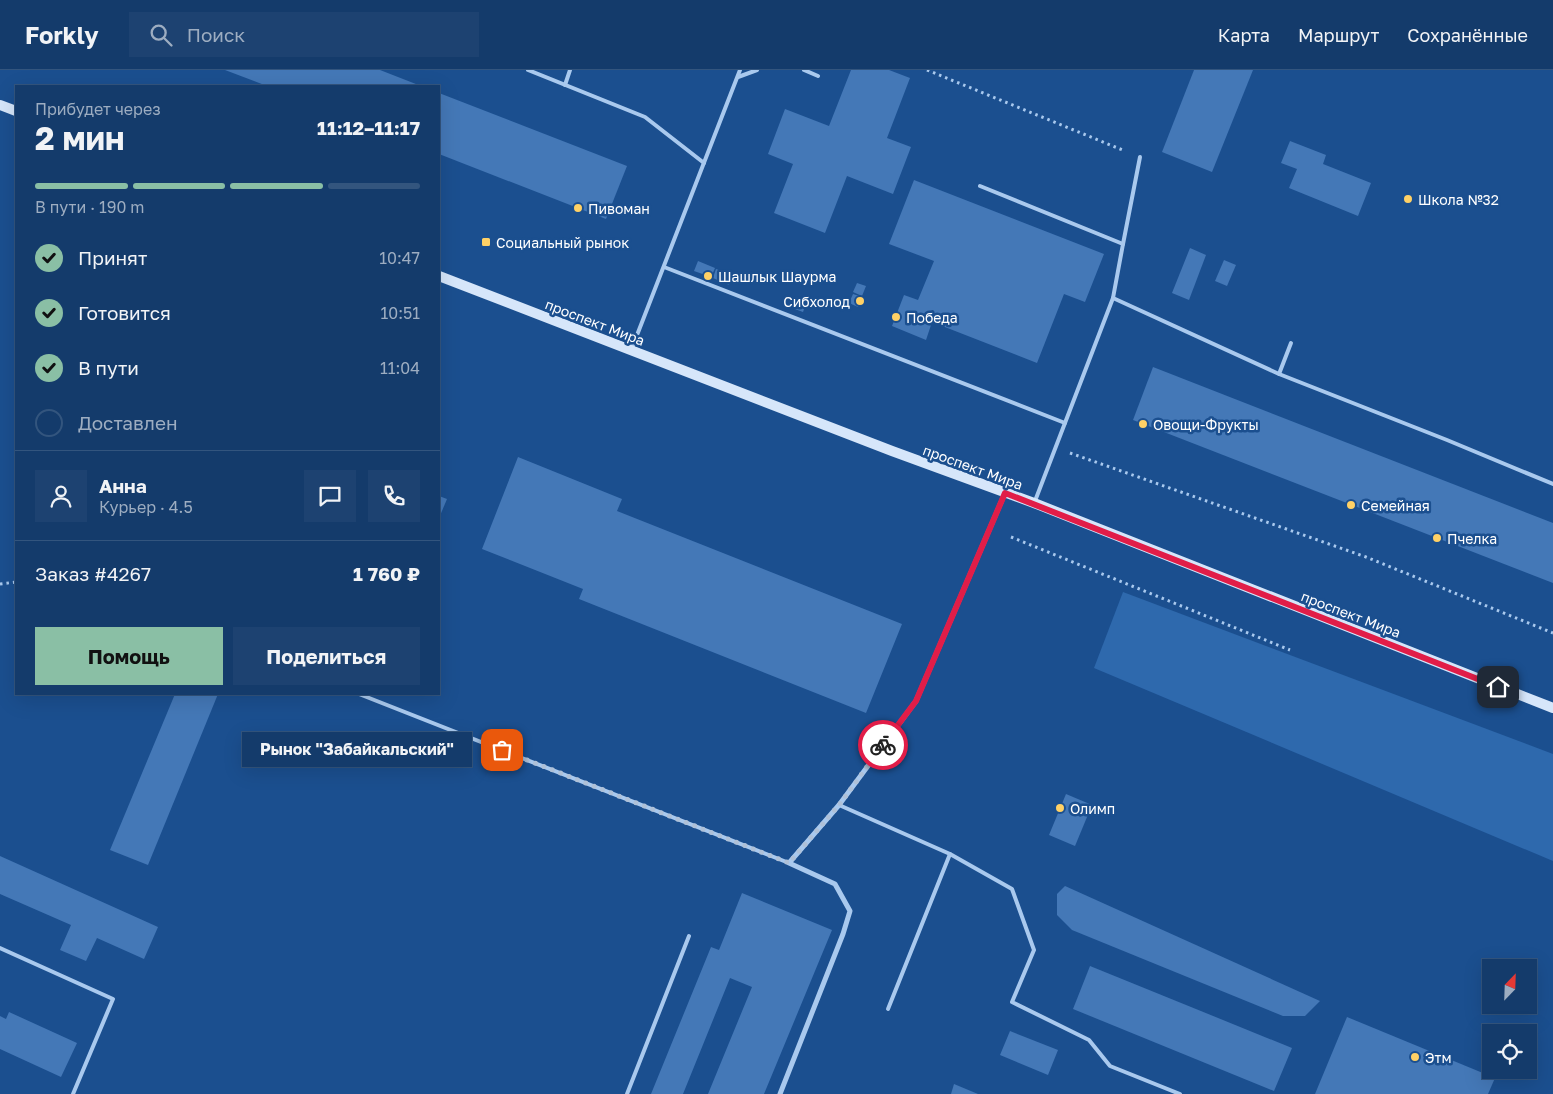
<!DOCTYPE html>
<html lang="ru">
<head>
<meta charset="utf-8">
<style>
  body { margin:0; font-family:"Golos Text",sans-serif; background:#1d4271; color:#f1f3f6; height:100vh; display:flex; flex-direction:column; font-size:19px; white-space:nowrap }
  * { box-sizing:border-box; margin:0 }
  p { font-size:16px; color:#9dadc1 }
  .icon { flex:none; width:28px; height:28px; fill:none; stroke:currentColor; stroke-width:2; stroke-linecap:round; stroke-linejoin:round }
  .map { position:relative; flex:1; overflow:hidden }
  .sheet { position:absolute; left:15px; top:15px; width:425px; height:610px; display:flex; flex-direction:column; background:#143b6b; border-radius:0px; box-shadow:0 5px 20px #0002,0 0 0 1px #33557e }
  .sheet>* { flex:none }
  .needle { width:32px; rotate:23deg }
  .controls { position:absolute; left:1482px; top:889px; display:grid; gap:10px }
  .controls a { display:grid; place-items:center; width:55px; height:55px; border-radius:0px; background:#143b6b; box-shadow:0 5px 20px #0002,0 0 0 1px #33557e; font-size:25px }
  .pin { position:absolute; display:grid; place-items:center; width:42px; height:42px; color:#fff; margin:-21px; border-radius:10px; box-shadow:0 2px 8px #0006 }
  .courier { position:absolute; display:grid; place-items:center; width:50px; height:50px; margin:-25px; border:4px solid #e11d48; border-radius:50%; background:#fff; color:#222; box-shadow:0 1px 6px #0007 }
  .bubble { position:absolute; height:35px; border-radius:0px; background:#143b6b; box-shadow:0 5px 20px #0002,0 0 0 1px #33557e; font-size:16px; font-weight:700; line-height:35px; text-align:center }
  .headline em { font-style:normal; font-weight:700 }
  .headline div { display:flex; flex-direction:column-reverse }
  .headline { display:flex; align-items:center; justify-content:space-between; height:85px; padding:0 20px }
  h1 { font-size:32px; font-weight:700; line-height:38px }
  .bar { display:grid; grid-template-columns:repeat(4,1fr); gap:8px 5px; align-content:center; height:60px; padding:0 20px }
  .bar i { height:6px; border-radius:4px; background:#33557e }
  .bar .active { background:#8abfa5 }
  .bar p { grid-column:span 4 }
  .line { display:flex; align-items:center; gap:12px; padding:0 20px; border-top:1px solid #33557e }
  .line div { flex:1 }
  .round { display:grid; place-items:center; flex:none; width:52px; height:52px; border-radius:0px; background:#1d4271 }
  ol { padding:0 20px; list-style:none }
  li { display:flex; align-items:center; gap:15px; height:55px }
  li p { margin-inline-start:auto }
  li .icon { padding:5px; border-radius:50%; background:#8abfa5; color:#111; stroke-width:4 }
  li:last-child { color:#9dadc1 }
  li i { width:28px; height:28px; border:2px solid #33557e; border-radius:50% }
  .primary-button { display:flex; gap:10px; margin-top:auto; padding:10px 20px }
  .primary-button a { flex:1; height:58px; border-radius:0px; background:#8abfa5; color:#111; font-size:20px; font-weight:700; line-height:58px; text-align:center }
  .primary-button a+a { background:#1d4271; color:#f1f3f6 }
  header { display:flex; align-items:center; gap:30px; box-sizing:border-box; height:70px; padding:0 25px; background:#143b6b; border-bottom:1px solid #33557e }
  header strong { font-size:24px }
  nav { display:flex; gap:28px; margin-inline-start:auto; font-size:18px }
  .search { width:350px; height:45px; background:#1d4271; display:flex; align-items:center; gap:12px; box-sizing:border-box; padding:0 18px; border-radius:0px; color:#9dadc1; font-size:19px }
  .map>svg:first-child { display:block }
  .green { fill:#2e69ad }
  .building { fill:#4478b7 }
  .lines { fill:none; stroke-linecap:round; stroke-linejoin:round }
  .path { stroke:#a9c9ee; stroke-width:3; stroke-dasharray:2.5 4; stroke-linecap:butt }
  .lane { stroke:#a9c9ee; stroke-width:4 }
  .street { stroke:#a9c9ee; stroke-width:5 }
  .secondary { stroke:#d6e6fa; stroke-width:10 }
  .done { stroke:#afc1d8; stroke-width:5; stroke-dasharray:0 9 }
  .route { stroke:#e11d48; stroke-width:6 }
  .poi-dot { fill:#ffd166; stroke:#1b4f8f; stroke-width:2 }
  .labels { text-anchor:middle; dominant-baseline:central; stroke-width:5; stroke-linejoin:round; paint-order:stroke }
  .poi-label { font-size:14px; fill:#fff; stroke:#1b4f8f; text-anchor:start }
  .street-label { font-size:14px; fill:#fff; stroke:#1b4f8f }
</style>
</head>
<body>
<header>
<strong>Forkly</strong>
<div class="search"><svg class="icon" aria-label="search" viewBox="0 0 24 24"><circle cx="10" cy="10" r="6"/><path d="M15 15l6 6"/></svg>Поиск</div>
<nav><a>Карта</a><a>Маршрут</a><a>Сохранённые</a></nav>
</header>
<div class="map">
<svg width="1553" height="1024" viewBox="0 0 1553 1024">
  <rect width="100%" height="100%" fill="#1b4f8f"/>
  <!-- green -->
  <path class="green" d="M 1123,522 L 1553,684 L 1553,791 L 1094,598 Z"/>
  <!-- building -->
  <g class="building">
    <path d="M 225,0 L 380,0 L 421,16 L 267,16 Z"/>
    <path d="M 851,0 L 889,0 L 910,8 L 887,68 L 911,77 L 893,124 L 847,106 L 825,163 L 774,143 L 793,94 L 768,84 L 785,39 L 829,56 Z"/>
    <path d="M 1194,0 L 1253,0 L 1212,102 L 1162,82 Z"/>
    <path d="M 439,23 L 627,96 L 606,149 L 439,84 Z"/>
    <path d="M 1290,71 L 1326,85 L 1323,94 L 1371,113 L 1358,146 L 1289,118 L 1297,99 L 1281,93 Z"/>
    <path d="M 914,110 L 1104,184 L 1085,232 L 1064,224 L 1037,293 L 932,252 L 926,270 L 892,256 L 904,225 L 918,230 L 934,191 L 889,174 Z"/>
    <path d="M 1190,178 L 1206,185 L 1189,230 L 1172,223 Z"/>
    <path d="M 1224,190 L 1236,195 L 1227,216 L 1215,211 Z"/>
    <path d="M 698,191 L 715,198 L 711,207 L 694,201 Z"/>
    <path d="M 716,199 L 733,205 L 729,215 L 713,208 Z"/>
    <path d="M 857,213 L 866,216 L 862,226 L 853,222 Z"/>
    <path d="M 853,224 L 862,227 L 858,237 L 849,233 Z"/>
    <path d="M 796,227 L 807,231 L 803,242 L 792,238 Z"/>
    <path d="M 1153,297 L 1553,453 L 1553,513 L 1133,350 Z"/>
    <path d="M 518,387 L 622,429 L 617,441 L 902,554 L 866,643 L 579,529 L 583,519 L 482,479 Z"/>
    <path d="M 439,426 L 447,429 L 439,448 Z"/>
    <path d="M 175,624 L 218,624 L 148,795 L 110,780 Z"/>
    <path d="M 1066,724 L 1092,735 L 1075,776 L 1049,765 Z"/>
    <path d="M 0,786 L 158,857 L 144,889 L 97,868 L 86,891 L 60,880 L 71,855 L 0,824 Z"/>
    <path d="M 1065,816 L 1320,931 L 1305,946 L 1283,946 L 1072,860 L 1057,845 L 1057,824 Z"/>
    <path d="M 742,823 L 832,860 L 764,1024 L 708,1024 L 752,917 L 730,908 L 683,1024 L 651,1024 L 711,877 L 719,880 Z"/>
    <path d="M 1090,896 L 1292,978 L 1274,1021 L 1073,939 Z"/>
    <path d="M 9,942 L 77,973 L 61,1007 L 0,979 L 0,946 L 6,949 Z"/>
    <path d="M 1347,947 L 1495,1008 L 1488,1024 L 1315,1024 Z"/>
    <path d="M 1010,961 L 1058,980 L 1048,1005 L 1000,985 Z"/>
    <path d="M 954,1014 L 978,1024 L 951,1024 Z"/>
  </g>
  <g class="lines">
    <!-- path -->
    <g class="path">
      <path d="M 927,0 L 1125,81"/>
      <path d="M 1070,383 L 1366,487 L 1553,563"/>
      <path d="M 1011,467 L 1290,580"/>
      <path d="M 0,514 L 16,512"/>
    </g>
    <!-- lane -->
    <g class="lane">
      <path d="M 528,0 L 645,47 L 704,93"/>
      <path d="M 804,0 L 818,6"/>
      <path d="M 738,7 L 757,0"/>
      <path d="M 565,15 L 570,0"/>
      <path d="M 980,116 L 1123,174 L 1113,228"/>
      <path d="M 1123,174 L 1140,87"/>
      <path d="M 664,197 L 1065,353"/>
      <path d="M 632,278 L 740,0"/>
      <path d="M 1279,304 L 1291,273"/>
      <path d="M 1035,431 L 1113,228 L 1279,304 L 1447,370 L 1553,414"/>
      <path d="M 359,624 L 789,793"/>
      <path d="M 839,735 L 950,784 L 888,939"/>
      <path d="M 950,784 L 1012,819 L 1034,880 L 1012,932 L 1089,970 L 1110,996 L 1180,1024"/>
      <path d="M 0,878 L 113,929 L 73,1024"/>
      <path d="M 627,1024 L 689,866"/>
    </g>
    <!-- street -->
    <path class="street" d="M 780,1024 L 843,864 L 850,841 L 835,814 L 789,793 L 839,735 L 916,631 L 1005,423"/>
    <!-- secondary -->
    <g class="secondary">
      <path d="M 0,35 L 16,41"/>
      <path d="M 439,206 L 892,381 L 1034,433 L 1553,638"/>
    </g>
  </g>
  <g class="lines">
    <!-- done -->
    <path class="done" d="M 502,680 L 789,793 L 839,735 L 883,675"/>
    <!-- route -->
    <path class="route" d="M 883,675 L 916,631 L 1005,423 L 1498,617"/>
  </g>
  <!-- markers -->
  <g class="poi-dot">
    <circle cx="1408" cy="129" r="5"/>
    <circle cx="578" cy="138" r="5"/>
    <rect x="481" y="167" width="10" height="10" rx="2.5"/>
    <circle cx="708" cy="206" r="5"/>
    <circle cx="860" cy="231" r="5"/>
    <circle cx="896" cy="247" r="5"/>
    <circle cx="1143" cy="354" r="5"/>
    <circle cx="1351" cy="435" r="5"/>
    <circle cx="1437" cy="468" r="5"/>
    <circle cx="1060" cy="738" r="5"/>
    <circle cx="1415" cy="987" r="5"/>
  </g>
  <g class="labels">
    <!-- poi labels -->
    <g class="poi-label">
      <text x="1418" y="129">Школа №32</text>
      <text x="588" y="138">Пивоман</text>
      <text x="496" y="172">Социальный рынок</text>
      <text x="718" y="206">Шашлык Шаурма</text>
      <text x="850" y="231" text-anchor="end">Сибхолод</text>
      <text x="906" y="247">Победа</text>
      <text x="1153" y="354">Овощи-Фрукты</text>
      <text x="1361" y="435">Семейная</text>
      <text x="1447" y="468">Пчелка</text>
      <text x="1070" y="738">Олимп</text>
      <text x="1425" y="987">Этм</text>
    </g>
    <!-- street labels -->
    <g class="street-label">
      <text transform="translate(595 252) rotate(21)">проспект Мира</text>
      <text transform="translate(973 397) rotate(20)">проспект Мира</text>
      <text transform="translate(1351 544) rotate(21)">проспект Мира</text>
    </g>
  </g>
</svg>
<div class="controls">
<a><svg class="needle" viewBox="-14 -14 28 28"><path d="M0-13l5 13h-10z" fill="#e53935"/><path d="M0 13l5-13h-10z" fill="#9dadc1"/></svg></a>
<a><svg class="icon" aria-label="locate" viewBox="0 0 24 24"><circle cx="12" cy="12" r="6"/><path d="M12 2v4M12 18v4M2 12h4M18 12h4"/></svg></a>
</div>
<div class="pin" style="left:502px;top:680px;background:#ea580c"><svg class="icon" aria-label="bag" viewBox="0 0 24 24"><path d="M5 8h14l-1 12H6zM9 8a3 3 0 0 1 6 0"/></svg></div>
<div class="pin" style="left:1498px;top:617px;background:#1f2937"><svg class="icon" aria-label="home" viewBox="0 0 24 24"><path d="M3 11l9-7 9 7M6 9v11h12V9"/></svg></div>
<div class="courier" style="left:883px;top:675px"><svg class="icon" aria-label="bike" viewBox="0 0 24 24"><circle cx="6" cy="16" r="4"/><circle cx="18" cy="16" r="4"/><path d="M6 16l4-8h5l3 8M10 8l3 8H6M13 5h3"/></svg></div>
<div class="bubble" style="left:242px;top:662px;width:230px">Рынок &quot;Забайкальский&quot;</div>
<section class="sheet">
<div class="headline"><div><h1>2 мин</h1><p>Прибудет через</p></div><em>11:12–11:17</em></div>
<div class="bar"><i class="active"></i><i class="active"></i><i class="active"></i><i></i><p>В пути · 190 m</p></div>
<ol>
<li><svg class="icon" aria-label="check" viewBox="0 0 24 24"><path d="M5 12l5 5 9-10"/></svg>Принят<p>10:47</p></li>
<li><svg class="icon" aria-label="check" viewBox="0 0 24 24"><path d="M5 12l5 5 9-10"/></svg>Готовится<p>10:51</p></li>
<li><svg class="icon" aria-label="check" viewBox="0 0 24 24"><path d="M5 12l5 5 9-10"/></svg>В пути<p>11:04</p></li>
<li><i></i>Доставлен</li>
</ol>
<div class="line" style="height:90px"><a class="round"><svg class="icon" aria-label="person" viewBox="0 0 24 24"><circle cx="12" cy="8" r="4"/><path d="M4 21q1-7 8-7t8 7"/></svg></a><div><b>Анна</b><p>Курьер · 4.5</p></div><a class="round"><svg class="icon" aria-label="chat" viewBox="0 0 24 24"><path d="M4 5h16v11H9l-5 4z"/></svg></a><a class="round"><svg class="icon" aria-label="phone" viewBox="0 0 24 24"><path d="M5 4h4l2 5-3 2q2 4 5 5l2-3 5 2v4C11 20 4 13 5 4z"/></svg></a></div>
<div class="line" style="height:65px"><div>Заказ #4267</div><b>1 760 ₽</b></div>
<div class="primary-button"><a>Помощь</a><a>Поделиться</a></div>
</section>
</div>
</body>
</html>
